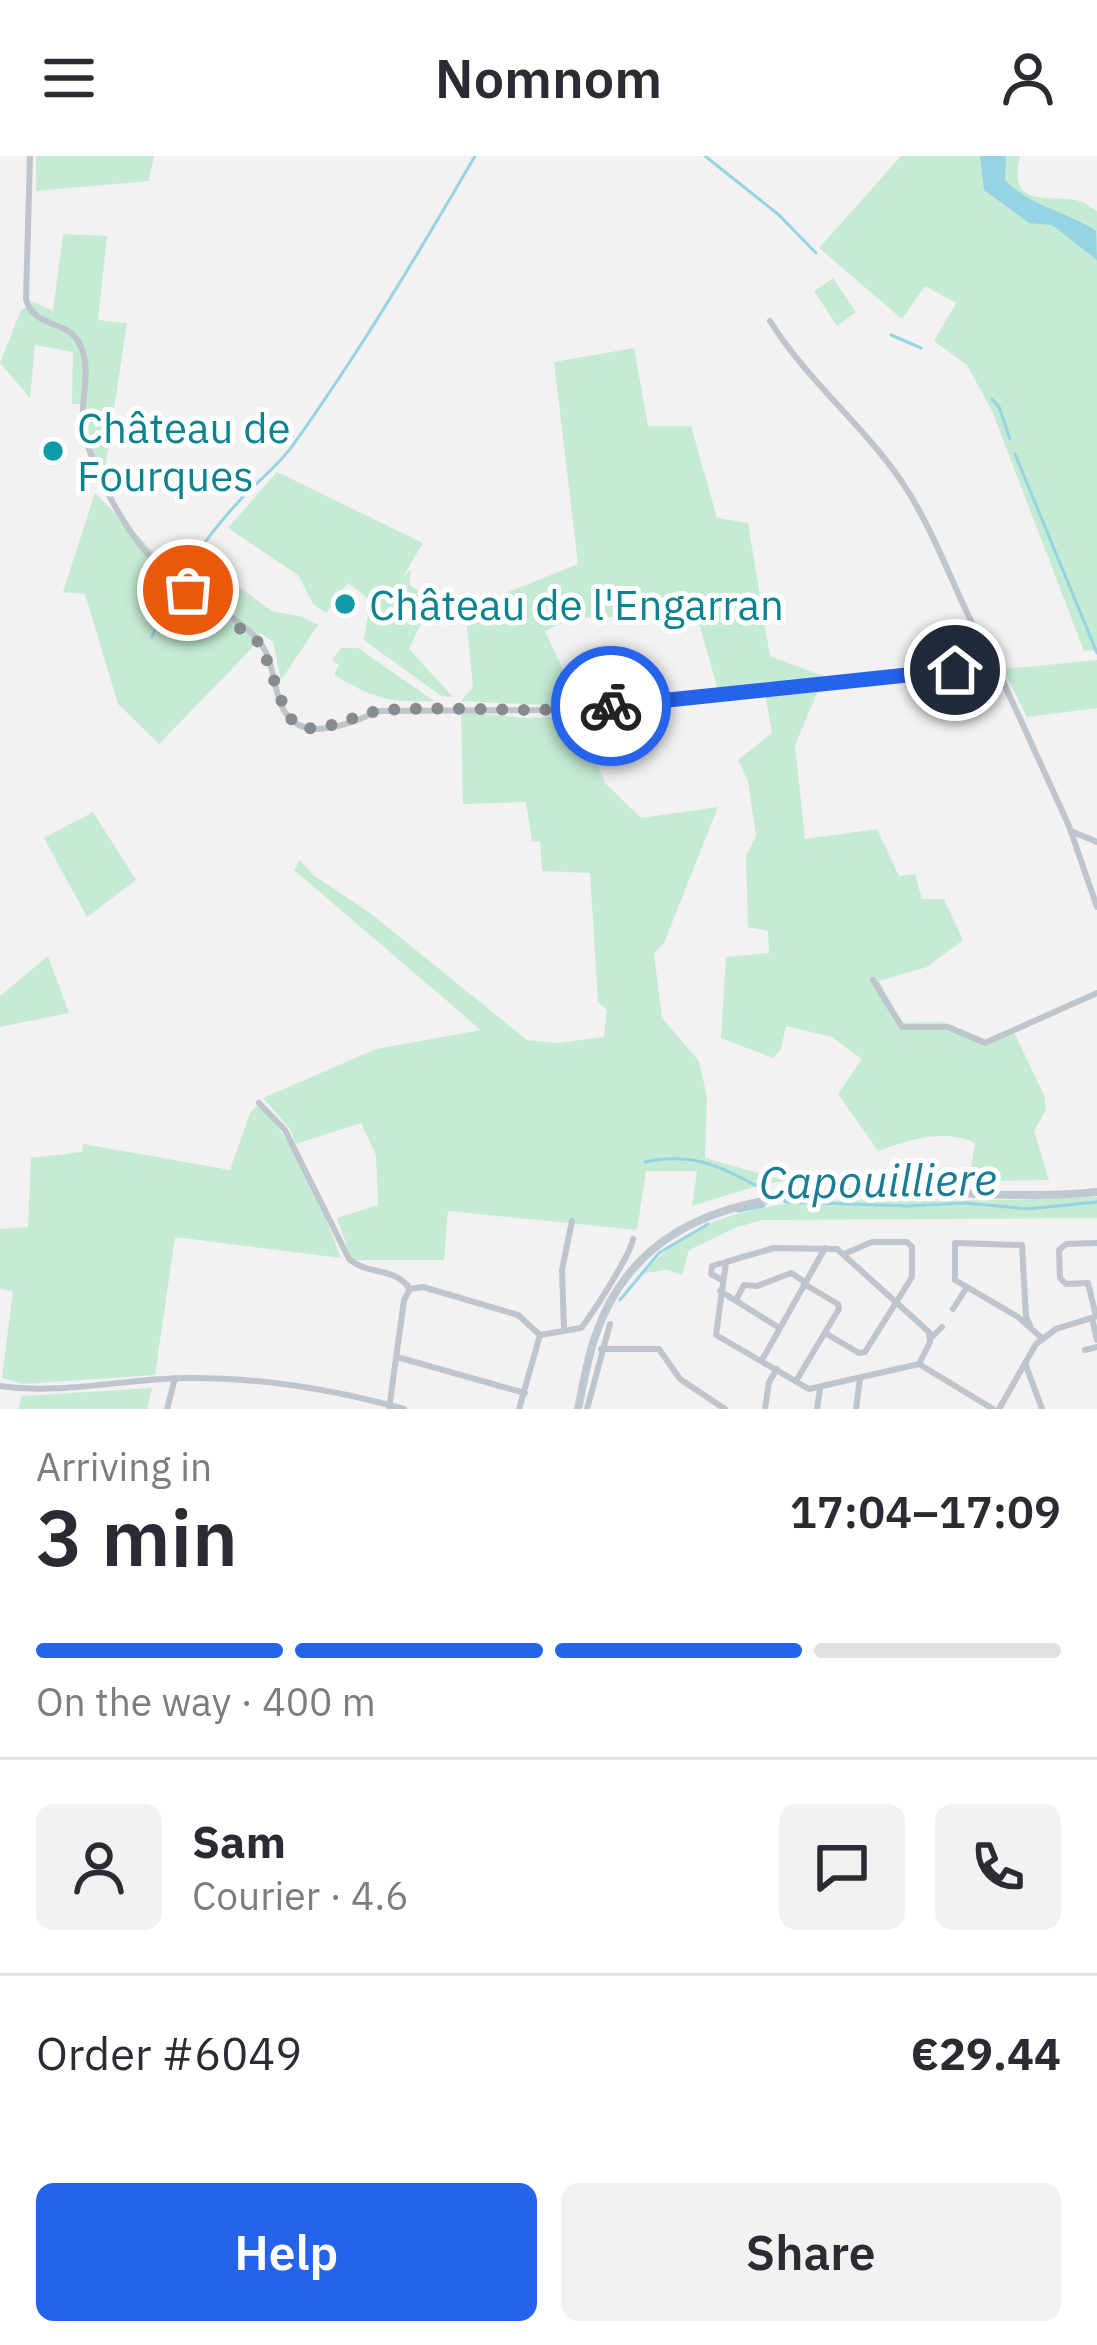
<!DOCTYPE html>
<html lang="en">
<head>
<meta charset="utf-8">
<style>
  body { margin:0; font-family:"IBM Plex Sans",sans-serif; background:#f2f2f3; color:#2b2b33; height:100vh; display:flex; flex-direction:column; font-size:45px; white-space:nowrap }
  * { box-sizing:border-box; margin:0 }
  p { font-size:39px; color:#7c7c81 }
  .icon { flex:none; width:66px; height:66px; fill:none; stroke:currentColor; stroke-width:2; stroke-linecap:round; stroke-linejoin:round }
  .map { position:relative; height:1253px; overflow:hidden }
  .sheet { display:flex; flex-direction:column; background:#fff; flex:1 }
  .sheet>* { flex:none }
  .pin { position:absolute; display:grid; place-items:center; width:102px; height:102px; color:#fff; margin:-51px; border:6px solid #fff; border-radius:50%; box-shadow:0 3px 12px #0007 }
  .courier { position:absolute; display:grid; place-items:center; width:120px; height:120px; margin:-60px; border:9px solid #2563eb; border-radius:50%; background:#fff; color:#222; box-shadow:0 3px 15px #0007 }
  .headline em { font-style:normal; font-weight:600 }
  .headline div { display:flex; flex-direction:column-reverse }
  .headline { display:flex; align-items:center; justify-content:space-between; height:204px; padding:0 36px }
  h1 { font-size:78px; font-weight:600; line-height:90px }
  .bar { display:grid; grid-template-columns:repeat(4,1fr); gap:18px 12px; align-content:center; height:144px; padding:0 36px }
  .bar i { height:15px; border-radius:9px; background:#e1e1e2 }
  .bar .current { background:#2563eb }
  .bar p { grid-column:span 4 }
  .line { display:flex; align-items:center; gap:30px; padding:0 36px; border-top:3px solid #e1e1e2 }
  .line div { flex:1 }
  .round { display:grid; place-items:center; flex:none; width:126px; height:126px; border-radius:18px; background:#f2f2f3 }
  .button { display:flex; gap:24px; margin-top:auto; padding:24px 36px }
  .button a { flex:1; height:138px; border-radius:18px; background:#2563eb; color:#fff; font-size:48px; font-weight:600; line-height:138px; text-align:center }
  .button a+a { background:#f2f2f3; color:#2b2b33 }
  header { display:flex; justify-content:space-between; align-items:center; height:156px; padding:0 36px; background:#fff; font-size:54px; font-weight:600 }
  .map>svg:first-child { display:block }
  .green { fill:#c5ebd4 }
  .water { fill:#96d3e3 }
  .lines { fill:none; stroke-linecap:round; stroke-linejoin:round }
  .stream { stroke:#96d3e3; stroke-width:3 }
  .minor { stroke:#bec5cc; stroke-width:6 }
  .tertiary { stroke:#bec5cc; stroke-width:6 }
  .secondary { stroke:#bfc7d0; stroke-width:8 }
  .done { stroke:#868b90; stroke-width:12; stroke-dasharray:0 21.6 }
  .route { stroke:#2563eb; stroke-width:15 }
  .culture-dot { fill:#0f9aa8; stroke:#fff; stroke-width:4.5 }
  .labels { text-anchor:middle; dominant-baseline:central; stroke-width:10; stroke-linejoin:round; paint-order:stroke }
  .culture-label { font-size:42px; fill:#0d838f; stroke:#fff; text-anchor:start }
  .water-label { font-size:45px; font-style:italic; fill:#1b7c97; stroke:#fff }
</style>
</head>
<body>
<header><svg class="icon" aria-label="menu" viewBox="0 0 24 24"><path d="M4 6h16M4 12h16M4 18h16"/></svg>Nomnom<svg class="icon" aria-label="person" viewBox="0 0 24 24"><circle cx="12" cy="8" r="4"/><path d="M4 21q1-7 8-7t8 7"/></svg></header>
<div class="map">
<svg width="1097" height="1253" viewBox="0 0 1097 1253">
  <rect width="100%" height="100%" fill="#f3f1f1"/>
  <!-- green -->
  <g class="green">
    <path d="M 36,0 L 154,0 L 149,25 L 36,35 Z"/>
    <path d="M 901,0 L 1020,0 C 1006,56 1054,37 1080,45 C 1086,47 1091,52 1097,55 L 1097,494 L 1084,495 L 992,255 L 967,209 L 934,185 L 956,147 L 925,130 L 902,163 L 819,92 Z"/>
    <path d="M 63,78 L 107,80 L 98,164 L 127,167 L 105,313 L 94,319 L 81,278 L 80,248 L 72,248 L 73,196 L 35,189 L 30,242 L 0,207 L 21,154 L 34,146 L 53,155 Z"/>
    <path d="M 833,122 L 856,156 L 837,170 L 814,135 Z"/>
    <path d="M 634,192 L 648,270 L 691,270 L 717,362 L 748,367 L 770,500 L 831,523 L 718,534 L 693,446 L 611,461 L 572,462 L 545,475 L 580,551 L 461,545 L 473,531 L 466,462 L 471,451 L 578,408 L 554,206 Z"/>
    <path d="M 277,316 L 423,387 L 401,424 L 411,413 L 409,429 L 433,443 L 409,493 L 453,541 L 441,540 L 364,484 L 370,444 L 348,427 L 326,457 L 313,448 L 298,419 L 228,372 Z"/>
    <path d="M 95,337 L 185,427 L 222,451 L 189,426 L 203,405 L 272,455 L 303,461 L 318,469 L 281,524 L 273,486 L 260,477 L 251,493 L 159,588 L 118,548 L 85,438 L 63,436 Z"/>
    <path d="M 341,492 L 358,492 L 434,545 C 388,547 373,542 334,519 L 339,509 L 332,504 Z"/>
    <path d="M 1097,504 L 1097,552 L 1027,561 L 1003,513 Z"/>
    <path d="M 818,535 L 795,589 L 805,683 L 877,673 L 899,720 L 915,718 L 922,743 L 944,743 L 963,784 L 927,811 L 879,825 L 902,867 L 943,866 L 986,883 L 1012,872 L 1044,939 L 1046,954 L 1034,975 L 1049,1024 L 969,1025 L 975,987 C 944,972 908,984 878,995 L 838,938 L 862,903 L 832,881 L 786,870 L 781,893 L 773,902 L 721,882 L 726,801 L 769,797 L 768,775 L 748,771 L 746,700 L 756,680 L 748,625 L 738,604 L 772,577 L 765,537 Z"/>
    <path d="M 461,556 L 527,562 L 577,560 L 605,627 L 641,662 L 718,651 L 664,787 L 654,798 L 662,862 L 699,905 L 707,941 L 705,1002 L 786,1025 L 763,1028 L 692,1050 L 697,1015 L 646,1015 L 637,1074 L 448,1055 L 444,1104 L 352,1104 L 337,1062 L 378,1049 L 376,999 L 361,967 L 296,988 L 290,973 L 263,942 L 376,893 L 481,874 L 294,714 L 300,704 L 313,719 L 370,757 L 527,884 L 557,887 L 604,881 L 607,854 L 598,846 L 590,717 L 542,715 L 540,685 L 532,686 L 526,646 L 463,648 Z"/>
    <path d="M 93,656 L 136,724 L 87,761 L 44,682 Z"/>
    <path d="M 48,800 L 69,857 L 0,871 L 0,840 Z"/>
    <path d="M 257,950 C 289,971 328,1064 341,1102 L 175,1081 L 155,1219 L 23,1228 L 2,1222 L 13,1135 L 0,1133 L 0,1073 L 28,1071 L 31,1002 L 82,996 L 83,988 L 230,1014 L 250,957 Z"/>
    <path d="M 1097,1041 L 1097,1062 L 763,1064 L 737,1071 L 689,1094 L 682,1119 L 667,1114 L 645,1117 C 712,1031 843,1045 940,1045 C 992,1044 1045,1043 1097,1041 Z"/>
    <path d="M 152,1232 L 147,1253 L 18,1253 L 22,1240 Z"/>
  </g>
  <!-- water -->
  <path class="water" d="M 980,0 L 1006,0 L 1005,24 C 1031,51 1066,55 1096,75 L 1097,104 L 1052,69 L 1029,67 L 984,34 Z"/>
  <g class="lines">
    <!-- stream -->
    <g class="stream">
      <path d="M 705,0 L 779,59 L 816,97"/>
      <path d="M 891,179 L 921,192"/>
      <path d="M 992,243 L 999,251 L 1010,283"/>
      <path d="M 1015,298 L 1097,497"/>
      <path d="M 152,481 C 170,432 206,380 242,342 C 259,324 279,309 293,289 C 359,197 418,98 475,0"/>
      <path d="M 645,1006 C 693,996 716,1009 759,1031"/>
      <path d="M 785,1046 L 908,1050 L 966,1047 L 1027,1053 L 1097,1046"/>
      <path d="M 738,1055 L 764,1050"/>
      <path d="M 620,1144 L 659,1097 L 708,1068"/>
    </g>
    <!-- minor -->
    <g class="minor">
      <path d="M 770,165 C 809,228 871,275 909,337 C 943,392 961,456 996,510"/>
      <path d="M 873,824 L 902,871 L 948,871 L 985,887 L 1097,837"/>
      <path d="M 259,947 L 285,974 L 349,1103 C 368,1120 394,1110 410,1133"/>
      <path d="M 774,1092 L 837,1093 L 929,1176 L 930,1186 L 919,1208 L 809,1233 L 716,1179 L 726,1106 Z"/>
      <path d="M 722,1124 L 711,1118 L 712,1110 L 722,1107"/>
      <path d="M 410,1133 L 423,1131 L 518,1159 L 540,1179"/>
      <path d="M 720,1135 L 778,1171"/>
      <path d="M 736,1144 L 744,1129 L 757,1130 L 791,1117 L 805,1126"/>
      <path d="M 953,1153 L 967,1131"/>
      <path d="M 1096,1160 L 1088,1127 L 1066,1128 L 1060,1122 L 1059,1094 L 1066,1088 L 1097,1087"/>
      <path d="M 1092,1162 L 1097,1184"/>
      <path d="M 1030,1169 L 1026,1161 L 1022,1089 L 955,1087 L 955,1124 L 1018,1161 L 1043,1183"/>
      <path d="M 564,1174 L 562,1114 L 572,1065"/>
      <path d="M 825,1177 L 859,1197 L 865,1196 L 912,1121 L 912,1091 L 907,1086 L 872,1086 L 844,1098"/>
      <path d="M 540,1179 L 581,1172 C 593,1157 631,1098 633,1083"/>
      <path d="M 931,1182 L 942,1171"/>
      <path d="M 601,1193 L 659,1193 L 680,1223 L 725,1253"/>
      <path d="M 1085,1194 L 1097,1191"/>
      <path d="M 397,1201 L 525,1237"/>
      <path d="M 762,1204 L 825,1092"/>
      <path d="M 1025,1207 L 1042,1253"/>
      <path d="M 919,1208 L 993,1253"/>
      <path d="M 796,1225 L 839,1153 L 838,1148 L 804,1128"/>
      <path d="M 167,1253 L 175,1222"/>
      <path d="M 389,1253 L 404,1144 L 410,1133"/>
      <path d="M 519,1253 L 540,1179"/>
      <path d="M 587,1253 L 610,1168"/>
      <path d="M 765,1253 L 769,1226 L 777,1213"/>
      <path d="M 817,1253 L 820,1233"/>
      <path d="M 856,1253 L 860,1222"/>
      <path d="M 999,1253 L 1036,1188 L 1056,1173 L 1097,1160"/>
    </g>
    <!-- tertiary -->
    <g class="tertiary">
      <path d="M 30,0 L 26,143 C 33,172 66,163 79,187 C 94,214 78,248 84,277 C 86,286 90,295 93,303 C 113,354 142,403 188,434 C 211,450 245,465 261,488 C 279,512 270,554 299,569 C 319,580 359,565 377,555 L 578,554 L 996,510 L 1069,670 L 1097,751"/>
      <path d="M 1073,676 L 1097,686"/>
      <path d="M 0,1230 C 62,1239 122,1223 184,1222 C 256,1221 335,1234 404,1253"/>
    </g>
    <!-- secondary -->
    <path class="secondary" d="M 578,1253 C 583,1229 587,1204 595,1181 C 664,976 936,1054 1097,1036"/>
  </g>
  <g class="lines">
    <!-- done -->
    <path class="done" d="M 188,434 L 261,488 L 287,560 L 304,572 C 334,574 359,556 386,554 C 461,549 536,559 611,550"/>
    <!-- route -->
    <path class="route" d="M 611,550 L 955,514"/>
  </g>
  <!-- markers -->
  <g class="culture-dot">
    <circle cx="53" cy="295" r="12"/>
    <circle cx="345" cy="448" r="12"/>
  </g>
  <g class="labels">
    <!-- culture labels -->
    <g class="culture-label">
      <text x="77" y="271">Château de<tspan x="77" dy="48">Fourques</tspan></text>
      <text x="369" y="448">Château de l'Engarran</text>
    </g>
    <!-- water labels -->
    <g class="water-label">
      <text transform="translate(878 1024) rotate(-1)">Capouilliere</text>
    </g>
  </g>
</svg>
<div class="pin" style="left:188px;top:434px;background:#ea580c"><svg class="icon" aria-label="bag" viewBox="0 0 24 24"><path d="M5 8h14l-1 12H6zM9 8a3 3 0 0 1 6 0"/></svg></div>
<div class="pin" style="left:955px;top:514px;background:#1f2937"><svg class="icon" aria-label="home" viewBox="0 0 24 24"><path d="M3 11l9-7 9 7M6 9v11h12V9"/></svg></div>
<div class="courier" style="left:611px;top:550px"><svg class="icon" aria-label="bike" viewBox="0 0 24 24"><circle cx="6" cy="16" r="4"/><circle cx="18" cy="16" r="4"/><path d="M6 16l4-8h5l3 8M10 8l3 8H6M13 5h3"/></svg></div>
</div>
<section class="sheet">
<div class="headline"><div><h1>3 min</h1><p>Arriving in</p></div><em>17:04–17:09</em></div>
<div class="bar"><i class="current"></i><i class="current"></i><i class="current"></i><i></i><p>On the way · 400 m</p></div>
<div class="line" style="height:216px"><a class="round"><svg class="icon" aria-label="person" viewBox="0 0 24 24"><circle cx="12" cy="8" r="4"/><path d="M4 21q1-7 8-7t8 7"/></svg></a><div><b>Sam</b><p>Courier · 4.6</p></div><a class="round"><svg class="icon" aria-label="chat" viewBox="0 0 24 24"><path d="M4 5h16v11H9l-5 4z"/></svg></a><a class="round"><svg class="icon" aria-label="phone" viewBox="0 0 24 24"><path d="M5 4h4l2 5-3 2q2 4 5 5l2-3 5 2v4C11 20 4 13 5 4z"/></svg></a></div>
<div class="line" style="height:156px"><div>Order #6049</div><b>€29.44</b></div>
<div class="button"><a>Help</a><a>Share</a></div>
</section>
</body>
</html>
